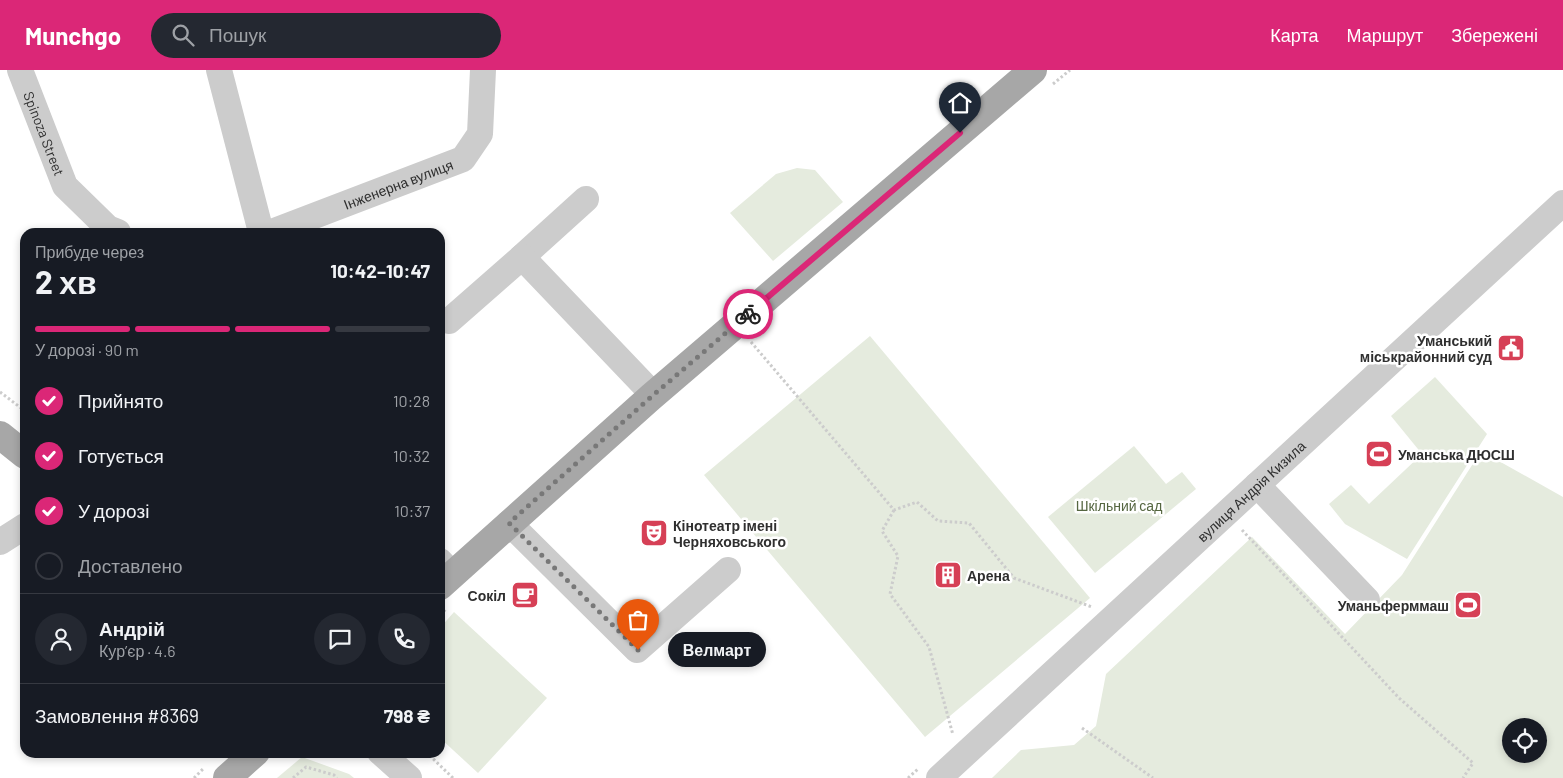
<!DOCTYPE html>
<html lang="uk">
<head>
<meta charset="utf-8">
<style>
  body { margin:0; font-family:Barlow,sans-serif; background:#242831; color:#f1f3f6; height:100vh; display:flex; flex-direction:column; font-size:19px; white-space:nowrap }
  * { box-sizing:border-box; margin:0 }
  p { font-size:16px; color:#9ea1a6 }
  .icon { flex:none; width:28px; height:28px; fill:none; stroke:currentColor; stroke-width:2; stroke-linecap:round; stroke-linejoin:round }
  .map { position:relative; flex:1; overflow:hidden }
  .sheet { position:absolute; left:20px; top:158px; width:425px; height:530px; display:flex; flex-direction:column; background:#171b24; border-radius:15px; box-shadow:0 2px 8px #0003 }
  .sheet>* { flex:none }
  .fabs { position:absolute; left:1502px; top:648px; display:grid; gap:10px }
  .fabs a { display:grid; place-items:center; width:45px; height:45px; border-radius:50%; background:#171b24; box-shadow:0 2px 8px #0003; font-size:25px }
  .pin { position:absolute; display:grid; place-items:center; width:42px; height:42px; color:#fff; margin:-51px -21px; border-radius:50% 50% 50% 0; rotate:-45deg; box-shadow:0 0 5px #0007 }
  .pin .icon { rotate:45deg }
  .courier { position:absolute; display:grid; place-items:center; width:50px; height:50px; margin:-25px; border:4px solid #db2777; border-radius:50%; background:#fff; color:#222; box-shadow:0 1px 6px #0007 }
  .bubble { position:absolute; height:35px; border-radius:18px; background:#171b24; box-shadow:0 2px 8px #0003; font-size:16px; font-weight:700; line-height:35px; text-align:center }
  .summary em { font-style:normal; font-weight:700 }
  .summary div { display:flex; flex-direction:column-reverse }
  .summary { display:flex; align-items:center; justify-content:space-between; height:85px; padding:0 15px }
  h1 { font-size:32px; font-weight:700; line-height:38px }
  .bar { display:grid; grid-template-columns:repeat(4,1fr); gap:8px 5px; align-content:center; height:60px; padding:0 15px }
  .bar i { height:6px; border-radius:4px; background:#363941 }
  .bar .on { background:#db2777 }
  .bar p { grid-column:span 4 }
  .line { display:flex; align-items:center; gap:12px; padding:0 15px; border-top:1px solid #363941 }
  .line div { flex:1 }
  .round { display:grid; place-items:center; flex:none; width:52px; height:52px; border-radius:26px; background:#242831 }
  ol { padding:0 15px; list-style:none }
  li { display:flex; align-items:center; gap:15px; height:55px }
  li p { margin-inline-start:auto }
  li .icon { padding:5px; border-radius:50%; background:#db2777; color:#fff; stroke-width:4 }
  li:last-child { color:#9ea1a6 }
  li i { width:28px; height:28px; border:2px solid #363941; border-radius:50% }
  header { display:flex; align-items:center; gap:30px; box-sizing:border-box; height:70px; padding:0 25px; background:#db2777; color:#fff }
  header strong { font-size:24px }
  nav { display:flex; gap:28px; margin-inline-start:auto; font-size:18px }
  .search { width:350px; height:45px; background:#242831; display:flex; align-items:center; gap:12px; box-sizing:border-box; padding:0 18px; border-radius:28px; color:#9ea1a6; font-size:19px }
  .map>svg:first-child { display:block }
  .green { fill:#e5ebde; fill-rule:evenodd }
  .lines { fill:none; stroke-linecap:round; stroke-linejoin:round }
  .path { stroke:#ccc; stroke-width:3; stroke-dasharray:2.5 2.5; stroke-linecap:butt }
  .minor { stroke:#ccc; stroke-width:26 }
  .major { stroke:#a7a7a7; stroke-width:28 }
  .done { stroke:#787878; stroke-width:5; stroke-dasharray:0 9 }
  .route { stroke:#db2777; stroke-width:6 }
  .labels { text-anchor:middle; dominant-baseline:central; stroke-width:5; stroke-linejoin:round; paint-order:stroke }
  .street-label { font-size:14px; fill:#2f2f2f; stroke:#fff }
  .poi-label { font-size:14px; font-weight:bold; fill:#2f2f2f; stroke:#fff; text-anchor:end }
  .park-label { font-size:14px; fill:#556640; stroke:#fff }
</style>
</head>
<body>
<header>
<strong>Munchgo</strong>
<div class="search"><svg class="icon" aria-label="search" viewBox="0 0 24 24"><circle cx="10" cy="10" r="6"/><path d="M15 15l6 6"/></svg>Пошук</div>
<nav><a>Карта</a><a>Маршрут</a><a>Збережені</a></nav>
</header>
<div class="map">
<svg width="1563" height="708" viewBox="0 0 1563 708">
  <rect width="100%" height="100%" fill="#fff"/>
  <!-- green -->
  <g class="green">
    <path d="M 797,98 L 815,100 L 843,132 L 773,191 L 730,143 L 776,104 Z"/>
    <path d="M 870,266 L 1090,528 L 925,667 L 704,405 Z"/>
    <path d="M 1435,307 L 1487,364 L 1407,489 L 1345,454 L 1329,434 L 1351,415 L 1369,434 L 1422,384 L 1391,346 Z"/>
    <path d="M 1134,376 L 1166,414 L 1182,402 L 1196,419 L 1095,503 L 1048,447 Z"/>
    <path d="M 1481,381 L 1563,427 L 1563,708 L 992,708 L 1021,680 L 1074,675 L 1096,656 L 1106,604 L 1252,467 L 1345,564 L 1402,505 ZM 1511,656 L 1539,656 L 1539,684 L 1511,684 Z"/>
    <path d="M 454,542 L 547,628 L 478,703 L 440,668 L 440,558 Z"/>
    <path d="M 302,687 L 349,704 L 354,708 L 277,708 Z"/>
  </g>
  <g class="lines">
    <!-- path -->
    <g class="path">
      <path d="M 1053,14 L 1070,0"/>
      <path d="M 751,272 L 894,440 L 917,432 L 938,451 L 969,453 L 1014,508 L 1092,537"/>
      <path d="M 0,322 L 25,341"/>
      <path d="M 894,440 L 882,461 L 898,486 L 890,524 L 929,577 L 953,665"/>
      <path d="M 1242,460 L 1399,628 L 1473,693 L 1463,708"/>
      <path d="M 440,545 L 446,539"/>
      <path d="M 1082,658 L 1153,708"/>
      <path d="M 426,682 L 453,708"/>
      <path d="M 194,708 L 204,698"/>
      <path d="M 293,708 L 306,697 L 334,705 L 337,708"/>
      <path d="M 908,708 L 918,699"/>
    </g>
    <!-- minor -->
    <g class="minor">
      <path id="s1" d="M 20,0 L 65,116 L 108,158 L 118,162"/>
      <path d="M 219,0 L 261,162"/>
      <path id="s2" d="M 272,162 L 463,89 L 480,64 L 483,0"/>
      <path d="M 522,187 L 586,129"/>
      <path d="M 449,251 L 522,187 L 647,318 L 651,327"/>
      <path d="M 1257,415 L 1367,530"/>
      <path d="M 509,453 L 637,580 L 728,500"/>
      <path d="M 0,472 L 25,456"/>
      <path d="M 440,491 L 453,505"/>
      <path d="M 380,682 L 409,708"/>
      <path id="s3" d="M 939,708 L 1563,133"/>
    </g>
    <!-- major -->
    <g class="major">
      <path d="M 0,365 L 25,385"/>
      <path d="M 440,516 L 651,327 L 1033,0"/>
      <path d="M 227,708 L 256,682"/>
    </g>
  </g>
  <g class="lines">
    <!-- done -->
    <path class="done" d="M 638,580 L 509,453 L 651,327 L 748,244"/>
    <!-- route -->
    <path class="route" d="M 748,244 L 960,63"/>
  </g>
  <!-- icons -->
  <defs>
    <g id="civic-square" transform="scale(1.4375)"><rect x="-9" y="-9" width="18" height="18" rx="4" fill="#d64056" stroke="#fff"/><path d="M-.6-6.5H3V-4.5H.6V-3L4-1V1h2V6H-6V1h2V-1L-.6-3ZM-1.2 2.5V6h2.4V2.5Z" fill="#fff"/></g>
    <g id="stadium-square" transform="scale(1.4375)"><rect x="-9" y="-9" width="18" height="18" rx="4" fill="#d64056" stroke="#fff"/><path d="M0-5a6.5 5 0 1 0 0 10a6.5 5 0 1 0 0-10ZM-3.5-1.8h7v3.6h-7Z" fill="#fff"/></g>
    <g id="theatre-square" transform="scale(1.4375)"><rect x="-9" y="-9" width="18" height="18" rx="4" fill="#d64056" stroke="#fff"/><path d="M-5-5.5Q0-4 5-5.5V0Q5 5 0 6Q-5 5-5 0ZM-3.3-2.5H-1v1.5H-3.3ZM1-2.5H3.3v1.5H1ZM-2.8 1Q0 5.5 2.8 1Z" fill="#fff"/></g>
    <g id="building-square" transform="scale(1.4375)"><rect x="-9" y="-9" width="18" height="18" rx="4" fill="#d64056" stroke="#fff"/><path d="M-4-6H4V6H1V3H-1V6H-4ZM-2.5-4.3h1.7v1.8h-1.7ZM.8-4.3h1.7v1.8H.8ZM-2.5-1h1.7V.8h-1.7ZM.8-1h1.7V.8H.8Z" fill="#fff"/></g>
    <g id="cafe-square" transform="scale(1.4375)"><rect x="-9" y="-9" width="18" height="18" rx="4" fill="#d64056" stroke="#fff"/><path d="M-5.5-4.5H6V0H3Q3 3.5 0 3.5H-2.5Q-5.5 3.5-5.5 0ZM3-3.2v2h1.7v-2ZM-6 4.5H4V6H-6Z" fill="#fff"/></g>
  </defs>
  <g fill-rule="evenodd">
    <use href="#civic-square" x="1511" y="278"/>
    <use href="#stadium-square" x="1379" y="384"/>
    <use href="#theatre-square" x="654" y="463"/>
    <use href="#building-square" x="948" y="505"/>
    <use href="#cafe-square" x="525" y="525"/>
    <use href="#stadium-square" x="1468" y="535"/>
  </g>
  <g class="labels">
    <!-- street labels -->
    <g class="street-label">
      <text stroke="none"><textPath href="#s1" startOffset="68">Spinoza Street</textPath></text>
      <text stroke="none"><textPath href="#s2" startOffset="135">Інженерна вулиця</textPath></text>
      <text stroke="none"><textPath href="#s3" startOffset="424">вулиця Андрія Кизила</textPath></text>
    </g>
    <!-- poi labels -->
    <g class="poi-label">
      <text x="1492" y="270">Уманський<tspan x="1492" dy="16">міськрайонний суд</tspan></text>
      <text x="1398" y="384" text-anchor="start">Уманська ДЮСШ</text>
      <text x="673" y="455" text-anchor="start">Кінотеатр імені<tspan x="673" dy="16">Черняховського</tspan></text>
      <text x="967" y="505" text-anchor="start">Арена</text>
      <text x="506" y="525">Сокіл</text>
      <text x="1449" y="535">Уманьферммаш</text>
    </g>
    <!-- park labels -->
    <g class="park-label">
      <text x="1119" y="435">Шкільний сад</text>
    </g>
  </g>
</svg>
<div class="fabs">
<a><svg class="icon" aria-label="locate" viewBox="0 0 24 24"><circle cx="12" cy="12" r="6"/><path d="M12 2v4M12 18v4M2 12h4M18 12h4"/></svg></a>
</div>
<div class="pin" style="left:638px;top:580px;background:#ea580c"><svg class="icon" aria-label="bag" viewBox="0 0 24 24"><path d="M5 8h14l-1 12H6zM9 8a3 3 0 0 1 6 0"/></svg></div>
<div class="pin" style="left:960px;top:63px;background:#1f2937"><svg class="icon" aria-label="home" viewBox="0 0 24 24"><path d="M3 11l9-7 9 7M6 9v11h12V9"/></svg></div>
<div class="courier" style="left:748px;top:244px"><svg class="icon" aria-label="bike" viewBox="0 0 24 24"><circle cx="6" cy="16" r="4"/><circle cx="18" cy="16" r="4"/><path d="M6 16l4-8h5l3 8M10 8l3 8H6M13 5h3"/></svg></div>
<div class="bubble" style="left:668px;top:562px;width:98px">Велмарт</div>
<section class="sheet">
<div class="summary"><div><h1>2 хв</h1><p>Прибуде через</p></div><em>10:42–10:47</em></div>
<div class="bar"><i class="on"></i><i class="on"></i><i class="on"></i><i></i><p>У дорозі · 90 m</p></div>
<ol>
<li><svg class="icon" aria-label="check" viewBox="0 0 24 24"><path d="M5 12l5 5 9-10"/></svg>Прийнято<p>10:28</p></li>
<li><svg class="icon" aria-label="check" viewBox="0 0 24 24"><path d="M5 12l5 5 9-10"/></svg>Готується<p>10:32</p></li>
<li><svg class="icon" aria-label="check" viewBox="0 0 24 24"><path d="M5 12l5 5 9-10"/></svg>У дорозі<p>10:37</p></li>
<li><i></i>Доставлено</li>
</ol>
<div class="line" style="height:90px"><a class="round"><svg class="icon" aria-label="person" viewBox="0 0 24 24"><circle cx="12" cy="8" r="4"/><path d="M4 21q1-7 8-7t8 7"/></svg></a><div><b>Андрій</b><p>Кур’єр · 4.6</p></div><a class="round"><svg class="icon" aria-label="chat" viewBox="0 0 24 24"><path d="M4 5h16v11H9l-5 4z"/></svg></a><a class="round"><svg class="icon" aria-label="phone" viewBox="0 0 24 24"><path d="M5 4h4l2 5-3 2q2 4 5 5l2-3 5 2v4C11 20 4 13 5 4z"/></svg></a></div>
<div class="line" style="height:65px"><div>Замовлення #8369</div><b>798 ₴</b></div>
</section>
</div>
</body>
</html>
